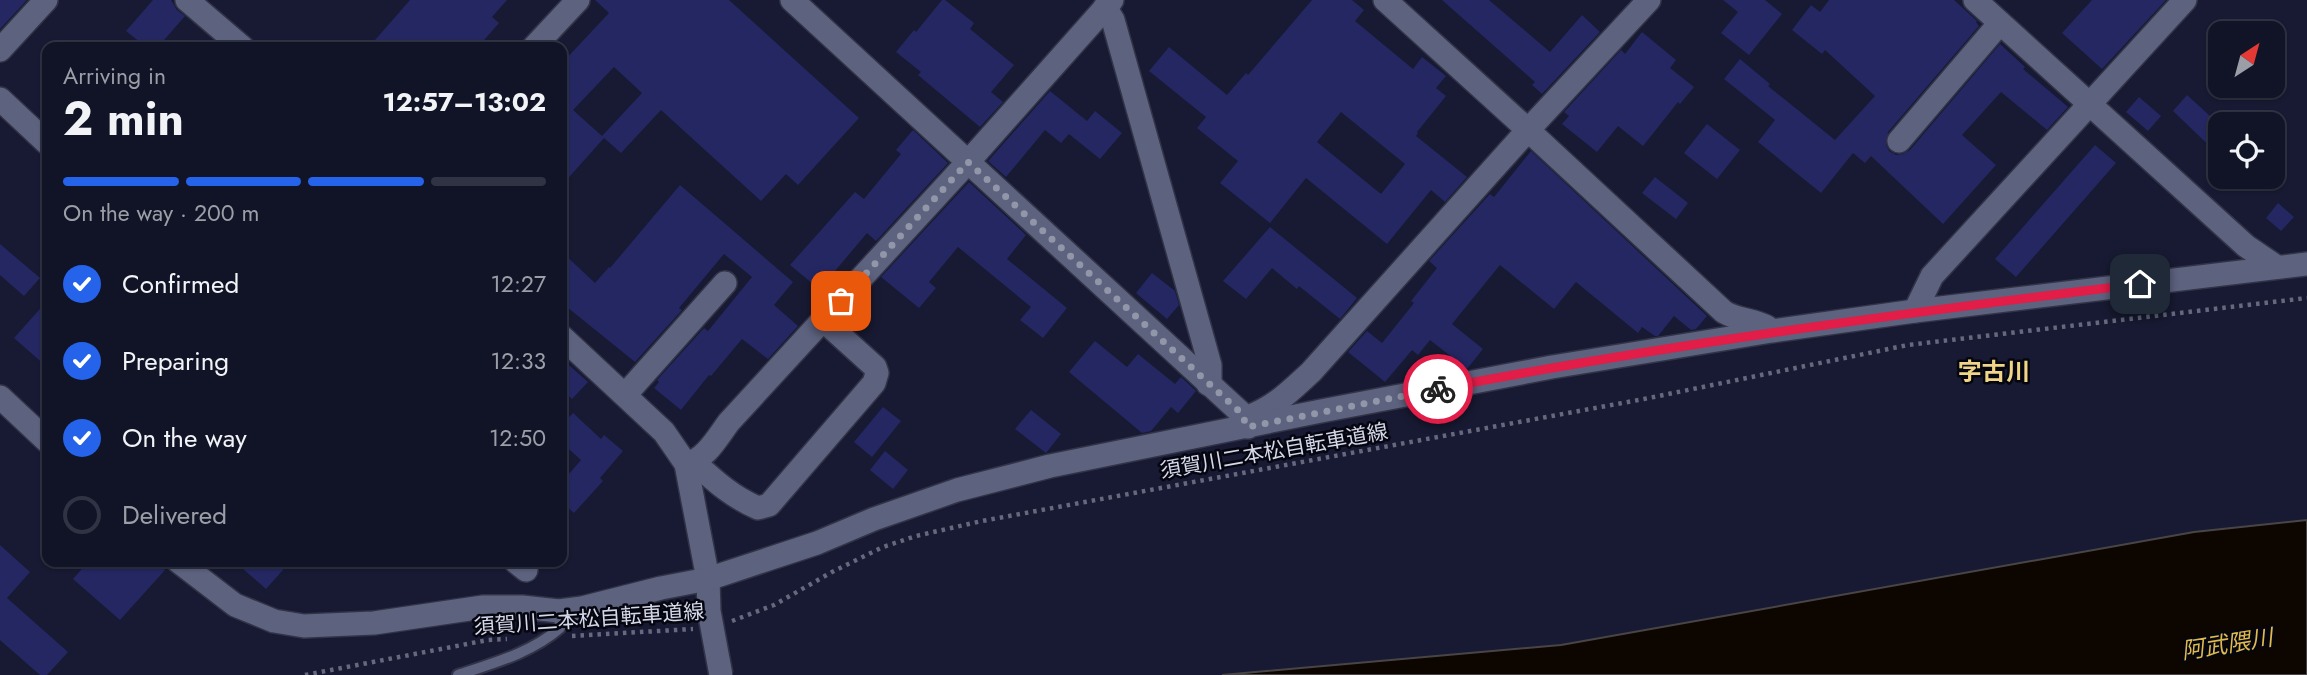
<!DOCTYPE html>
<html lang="en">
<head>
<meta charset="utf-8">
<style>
  body { margin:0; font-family:Jost,"Noto Sans JP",sans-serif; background:#1a1d2e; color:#f1f3f6; height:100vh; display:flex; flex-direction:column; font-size:26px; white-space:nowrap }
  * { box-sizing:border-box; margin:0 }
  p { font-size:23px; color:#9c9ea7 }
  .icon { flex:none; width:38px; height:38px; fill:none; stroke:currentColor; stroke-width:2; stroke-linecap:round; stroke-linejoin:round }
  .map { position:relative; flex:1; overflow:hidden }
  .panel { position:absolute; left:42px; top:42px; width:525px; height:525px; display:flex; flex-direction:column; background:#111426; border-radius:14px; box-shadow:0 2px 5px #0004,0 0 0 2px #303343 }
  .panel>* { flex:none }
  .needle { width:46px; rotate:36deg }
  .tools { position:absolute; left:2208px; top:21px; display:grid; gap:14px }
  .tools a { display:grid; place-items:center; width:77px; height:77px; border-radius:14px; background:#111426; box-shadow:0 2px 5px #0004,0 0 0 2px #303343; font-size:35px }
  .pin { position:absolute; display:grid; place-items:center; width:60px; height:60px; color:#fff; margin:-30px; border-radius:14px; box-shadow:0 4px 10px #0006 }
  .courier { position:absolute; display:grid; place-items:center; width:70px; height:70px; margin:-35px; border:5px solid #e11d48; border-radius:50%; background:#fff; color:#222; box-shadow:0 2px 9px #0007 }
  .overview em { font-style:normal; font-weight:700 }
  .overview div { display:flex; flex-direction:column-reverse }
  .overview { display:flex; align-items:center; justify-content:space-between; height:119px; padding:0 21px }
  h1 { font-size:46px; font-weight:700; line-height:52px }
  .bar { display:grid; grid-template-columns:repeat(4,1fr); gap:10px 7px; align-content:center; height:84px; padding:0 21px }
  .bar i { height:9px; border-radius:5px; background:#303343 }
  .bar .active { background:#2563eb }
  .bar p { grid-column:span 4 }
  ol { padding:0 21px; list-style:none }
  li { display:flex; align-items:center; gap:21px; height:77px }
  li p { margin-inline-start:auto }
  li .icon { padding:7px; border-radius:50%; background:#2563eb; color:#fff; stroke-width:4 }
  li:last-child { color:#9c9ea7 }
  li i { width:38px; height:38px; border:4px solid #303343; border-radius:50% }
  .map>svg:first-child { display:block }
  .water { fill:#0d0600; stroke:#494546; stroke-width:2 }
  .building { fill:#242762; fill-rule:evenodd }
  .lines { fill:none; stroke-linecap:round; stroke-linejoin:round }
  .lane-casing { stroke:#323347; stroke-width:14 }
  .street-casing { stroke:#323347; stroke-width:26 }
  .path { stroke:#66697e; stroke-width:4.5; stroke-dasharray:3.5 5; stroke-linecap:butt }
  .lane { stroke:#5d627f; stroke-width:10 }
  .street { stroke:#5d627f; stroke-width:23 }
  .street-bridge-casing { stroke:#323347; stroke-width:26; stroke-linecap:butt }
  .street-bridge { stroke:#5d627f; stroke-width:23 }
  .done { stroke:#9296a9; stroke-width:7; stroke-dasharray:0 12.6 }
  .route { stroke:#e11d48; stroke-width:9 }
  .labels { text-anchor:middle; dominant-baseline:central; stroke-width:5; stroke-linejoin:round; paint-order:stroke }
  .street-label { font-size:21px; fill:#d5d8e9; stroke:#050610 }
  .water-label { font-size:23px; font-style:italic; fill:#dfba4d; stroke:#050610 }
  .quarter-label { font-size:24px; font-weight:bold; fill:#f0d488; stroke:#050610 }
</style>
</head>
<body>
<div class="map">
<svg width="2307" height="675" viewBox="0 0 2307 675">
  <rect width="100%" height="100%" fill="#171a32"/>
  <!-- water -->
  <path class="water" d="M 2307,520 L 2307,675 L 1222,675 L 1561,645 L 2194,532 Z"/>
  <!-- building -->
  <g class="building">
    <path d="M 0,0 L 27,0 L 0,29 Z"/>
    <path d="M 153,0 L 171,0 L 177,10 L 185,16 L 158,47 L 146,47 L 126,31 Z"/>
    <path d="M 410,0 L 507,0 L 492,17 L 499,23 L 478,47 L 369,47 Z"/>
    <path d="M 595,0 L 729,0 L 859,118 L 798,185 L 786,174 L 761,201 L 661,110 L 621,153 L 604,138 L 562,185 L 562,63 L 609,13 ZM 614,67 L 642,93 L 602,136 L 573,110 Z"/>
    <path d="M 942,0 L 945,0 L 974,23 L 970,29 L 1014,65 L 991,92 L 1003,102 L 980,127 L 918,75 L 921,72 L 896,52 L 914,30 L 916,32 Z"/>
    <path d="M 1312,0 L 1352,0 L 1364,10 L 1355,21 L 1413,69 L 1422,57 L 1446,76 L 1436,88 L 1446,96 L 1417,132 L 1418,133 L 1416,136 L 1467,177 L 1445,202 L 1431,190 L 1387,244 L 1306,178 L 1270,223 L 1220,183 L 1238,161 L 1197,128 L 1206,117 L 1149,71 L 1169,47 L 1227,95 L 1246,73 L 1248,75 ZM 1341,112 L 1405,164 L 1381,194 L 1317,142 Z"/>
    <path d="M 1442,0 L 1489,0 L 1550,52 L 1582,15 L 1600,32 L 1542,94 L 1532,85 L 1535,82 Z"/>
    <path d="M 1723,0 L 1765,0 L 1782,14 L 1749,55 L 1721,33 L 1738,12 Z"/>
    <path d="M 1829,0 L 1954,0 L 1977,21 L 1976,22 L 1979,26 L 1888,132 L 1886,145 L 1889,151 L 1896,155 L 1903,154 L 1910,150 L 2000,44 L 2025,67 L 2023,69 L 2068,107 L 2047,130 L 2001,92 L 1962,135 L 1996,165 L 1943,224 L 1871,156 L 1865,163 L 1853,153 L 1821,193 L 1758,142 L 1775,120 L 1724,79 L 1740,59 L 1770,84 L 1768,86 L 1835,140 L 1875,96 L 1825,50 L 1822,54 L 1792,30 L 1811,5 L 1820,12 Z"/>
    <path d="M 2092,0 L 2166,0 L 2102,69 L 2062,33 Z"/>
    <path d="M 1642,32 L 1676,60 L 1670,68 L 1694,87 L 1680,104 L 1678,102 L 1643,146 L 1618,126 L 1597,152 L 1562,124 L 1569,116 L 1564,112 L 1621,50 L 1625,54 Z"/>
    <path d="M 1050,91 L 1087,121 L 1095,111 L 1122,133 L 1100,159 L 1069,134 L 1061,143 L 1045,130 L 1006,177 L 988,161 Z"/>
    <path d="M 2187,95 L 2221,126 L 2221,157 L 2173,111 Z"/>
    <path d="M 2139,97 L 2161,116 L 2148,131 L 2126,112 Z"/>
    <path d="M 1707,124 L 1740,150 L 1717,179 L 1684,153 Z"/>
    <path d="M 913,130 L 948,163 L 876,241 L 867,233 L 835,271 L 840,275 L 825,294 L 790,265 L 855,192 L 864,199 L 901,154 L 896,150 Z"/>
    <path d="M 2095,145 L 2116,163 L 2016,277 L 1995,259 Z"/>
    <path d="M 1531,151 L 1707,316 L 1696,329 L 1691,330 L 1674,316 L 1658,336 L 1655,336 L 1642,327 L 1638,333 L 1576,282 L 1554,309 L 1500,265 L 1452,324 L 1483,349 L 1467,369 L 1430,340 L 1418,355 L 1412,350 L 1385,382 L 1348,352 L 1367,331 L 1382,343 L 1414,303 L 1411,301 L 1437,268 L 1429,261 L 1490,194 L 1494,197 Z"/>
    <path d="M 1655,177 L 1688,203 L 1676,219 L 1642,193 Z"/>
    <path d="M 969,182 L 1026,235 L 1007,259 L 1067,308 L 1043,338 L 1020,320 L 1031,307 L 958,247 L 929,282 L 936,288 L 919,308 L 881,277 Z"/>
    <path d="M 680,185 L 793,282 L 774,305 L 798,326 L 768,359 L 742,339 L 711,376 L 709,375 L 681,410 L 654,388 L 659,382 L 657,380 L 704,328 L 708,331 L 752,277 L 724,254 L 679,308 L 682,310 L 635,362 L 562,303 L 562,252 L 595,283 L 609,267 L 610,268 Z"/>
    <path d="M 2278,203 L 2294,217 L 2281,231 L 2266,218 Z"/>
    <path d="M 1270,227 L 1357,298 L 1340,319 L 1299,286 L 1297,289 L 1272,268 L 1246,299 L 1223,281 Z"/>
    <path d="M 0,244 L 40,278 L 24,296 L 0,275 Z"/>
    <path d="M 1152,273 L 1175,291 L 1179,305 L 1167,319 L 1136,293 Z"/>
    <path d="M 47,301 L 47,367 L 14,338 Z"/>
    <path d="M 1095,341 L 1127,367 L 1138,354 L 1175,384 L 1181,377 L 1196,391 L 1178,413 L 1171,407 L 1151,431 L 1142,433 L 1069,372 Z"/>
    <path d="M 562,359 L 588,382 L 572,399 L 562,390 Z"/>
    <path d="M 883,407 L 901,421 L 872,457 L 854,442 Z"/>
    <path d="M 1031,410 L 1061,434 L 1046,453 L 1015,429 Z"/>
    <path d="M 573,413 L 601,439 L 604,435 L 623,451 L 600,478 L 603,481 L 574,513 L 562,502 L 562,482 L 581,460 L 562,443 L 562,425 Z"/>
    <path d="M 885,451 L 908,470 L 893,489 L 870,470 Z"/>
    <path d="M 0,545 L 30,572 L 7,598 L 68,652 L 47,675 L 40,675 L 0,640 Z"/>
    <path d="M 88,562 L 155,562 L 165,570 L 120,620 L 73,579 Z"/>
    <path d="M 235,562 L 290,562 L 266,589 Z"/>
  </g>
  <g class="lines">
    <!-- lane casing -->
    <g class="lane-casing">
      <path id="lane" d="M 458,675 C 494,663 531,653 560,628 L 559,611"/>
    </g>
    <!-- street casing -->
    <g class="street-casing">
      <g id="street">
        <path d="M 187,0 L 242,47"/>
        <path d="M 792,0 L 1240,412 L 1248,427"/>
        <path d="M 1385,0 L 1528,130 L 1724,312 C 1740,321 1752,319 1767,327"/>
        <path d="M 1975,0 L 2246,246 L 2277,267"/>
        <path d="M 1105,7 L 1113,20 L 1210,365 L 1210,379 L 1208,384"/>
        <path d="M 534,47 L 578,0"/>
        <path d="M 0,50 L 46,0"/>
        <path d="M 0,99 L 47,143"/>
        <path d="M 1899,141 L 2000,23"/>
        <path d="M 1915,311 L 1932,276 L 2185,0"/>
        <path d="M 562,337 L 664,432 L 686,464 L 708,579 L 709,611"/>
        <path d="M 625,395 L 725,283"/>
        <path d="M 0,397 L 47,441"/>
        <path d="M 1248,417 C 1276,406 1289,392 1311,372 L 1528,130 L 1649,0"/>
        <path d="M 694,462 C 716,482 731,496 758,508 L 769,505 L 874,383 L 877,373 L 875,367 L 823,320"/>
        <path d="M 686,464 C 706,459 717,438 729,422 L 968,162 L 1112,0"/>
        <path d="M 179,562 L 235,605 L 274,621 L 304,626 L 374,623 L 483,607 L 522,607 L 559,611 L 582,608 L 661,588 L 708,579 L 817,543 L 874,519 L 957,490 L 1050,466 L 1321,411 L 1552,367 L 1772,331 L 1915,311 L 2307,264"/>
        <path d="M 516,562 L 526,570"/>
      </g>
    </g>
    <!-- path -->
    <g class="path">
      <path d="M 732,621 L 774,605 L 832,572 L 883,547 L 916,536 L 982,521 L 1644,399 L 1908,345 L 2307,298"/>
      <path d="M 572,636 L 693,629"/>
      <path d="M 305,675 L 488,640 L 507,639"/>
    </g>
    <!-- lane -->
    <use href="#lane" class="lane"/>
    <!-- street -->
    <use href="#street" class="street"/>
    <!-- street-bridge casing -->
    <g class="street-bridge-casing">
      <path id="street-bridge" d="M 709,611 L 721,675"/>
    </g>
    <!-- street-bridge -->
    <use href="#street-bridge" class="street-bridge"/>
  </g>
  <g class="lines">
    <!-- done -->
    <path class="done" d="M 841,301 L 968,162 L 1240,412 L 1248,427 L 1438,389"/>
    <!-- route -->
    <path class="route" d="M 1438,389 C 1670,344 1905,313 2140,284"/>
  </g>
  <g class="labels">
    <!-- street labels -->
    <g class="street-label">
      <text transform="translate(1274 451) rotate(-10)">須賀川二本松自転車道線</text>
      <text transform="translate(589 619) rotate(-4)">須賀川二本松自転車道線</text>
    </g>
    <!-- water labels -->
    <g class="water-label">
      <text transform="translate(2227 644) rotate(-9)">阿武隈川</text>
    </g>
    <!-- quarter labels -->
    <g class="quarter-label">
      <text x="1994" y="371">字古川</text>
    </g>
  </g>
</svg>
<div class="tools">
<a><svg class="needle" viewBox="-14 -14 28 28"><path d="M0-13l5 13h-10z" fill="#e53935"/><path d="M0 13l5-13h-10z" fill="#9c9ea7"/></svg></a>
<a><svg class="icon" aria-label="locate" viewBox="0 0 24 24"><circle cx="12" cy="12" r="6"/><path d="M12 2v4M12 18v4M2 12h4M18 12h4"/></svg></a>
</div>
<div class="pin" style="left:841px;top:301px;background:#ea580c"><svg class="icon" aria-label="bag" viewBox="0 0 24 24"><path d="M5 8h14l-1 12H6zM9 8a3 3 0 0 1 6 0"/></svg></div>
<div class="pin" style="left:2140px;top:284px;background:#1f2937"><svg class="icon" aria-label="home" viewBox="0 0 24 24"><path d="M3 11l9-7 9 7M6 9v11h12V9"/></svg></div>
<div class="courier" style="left:1438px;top:389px"><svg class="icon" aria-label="bike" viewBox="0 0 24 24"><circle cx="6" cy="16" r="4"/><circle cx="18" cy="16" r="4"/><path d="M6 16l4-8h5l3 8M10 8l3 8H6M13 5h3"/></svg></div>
<section class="panel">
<div class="overview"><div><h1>2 min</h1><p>Arriving in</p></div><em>12:57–13:02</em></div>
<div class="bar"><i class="active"></i><i class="active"></i><i class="active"></i><i></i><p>On the way · 200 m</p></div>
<ol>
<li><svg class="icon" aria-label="check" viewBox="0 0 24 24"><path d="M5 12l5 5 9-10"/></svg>Confirmed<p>12:27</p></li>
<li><svg class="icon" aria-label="check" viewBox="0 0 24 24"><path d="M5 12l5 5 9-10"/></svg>Preparing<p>12:33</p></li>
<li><svg class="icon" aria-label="check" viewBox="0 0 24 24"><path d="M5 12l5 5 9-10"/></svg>On the way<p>12:50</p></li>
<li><i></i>Delivered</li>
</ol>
</section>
</div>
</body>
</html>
